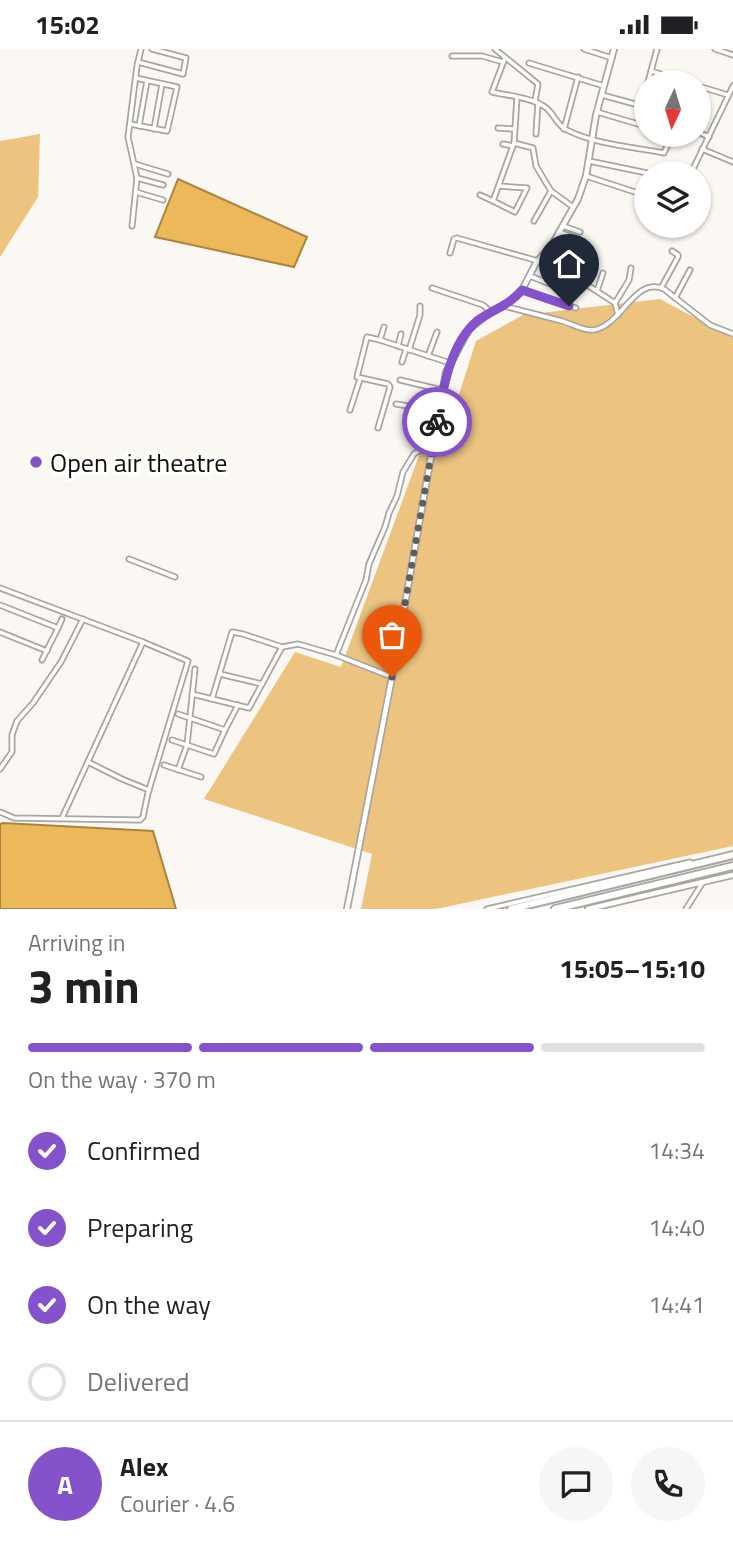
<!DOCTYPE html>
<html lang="en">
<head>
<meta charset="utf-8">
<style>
  body { margin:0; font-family:"Titillium Web",sans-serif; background:#f6f6f6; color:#202124; height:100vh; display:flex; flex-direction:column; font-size:26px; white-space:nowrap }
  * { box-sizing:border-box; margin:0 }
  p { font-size:23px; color:#757577 }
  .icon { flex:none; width:38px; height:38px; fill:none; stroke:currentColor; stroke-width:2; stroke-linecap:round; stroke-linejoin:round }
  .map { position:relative; height:860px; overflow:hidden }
  .sheet { display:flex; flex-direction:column; background:#fff; flex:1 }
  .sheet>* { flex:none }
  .needle { width:46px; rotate:184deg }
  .fabs { position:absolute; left:634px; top:21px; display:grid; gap:14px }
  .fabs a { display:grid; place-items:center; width:77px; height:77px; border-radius:50%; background:#fff; box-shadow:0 2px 5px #0004; font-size:35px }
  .pin { position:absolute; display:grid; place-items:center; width:60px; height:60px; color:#fff; margin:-72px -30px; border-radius:50% 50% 50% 0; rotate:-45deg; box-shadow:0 0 7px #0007 }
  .pin .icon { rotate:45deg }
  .courier { position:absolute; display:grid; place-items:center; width:70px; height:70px; margin:-35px; border:5px solid #8453cc; border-radius:50%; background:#fff; color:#222; box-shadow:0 2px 9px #0007 }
  .overview em { font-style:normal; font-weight:700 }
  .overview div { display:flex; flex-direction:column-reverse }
  .overview { display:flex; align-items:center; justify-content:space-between; height:119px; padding:0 28px }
  h1 { font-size:46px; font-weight:700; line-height:52px }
  .bar { display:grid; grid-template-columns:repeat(4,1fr); gap:10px 7px; align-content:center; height:84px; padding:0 28px }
  .bar i { height:9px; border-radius:5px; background:#e0e0e0 }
  .bar .selected { background:#8453cc }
  .bar p { grid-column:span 4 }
  .line { display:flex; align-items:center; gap:18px; padding:0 28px; border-top:2px solid #e0e0e0 }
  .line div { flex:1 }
  .round { display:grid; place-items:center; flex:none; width:74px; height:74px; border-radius:37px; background:#f6f6f6 }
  ol { padding:0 28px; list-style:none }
  li { display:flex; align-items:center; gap:21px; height:77px }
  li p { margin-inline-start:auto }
  li .icon { padding:7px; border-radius:50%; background:#8453cc; color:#fff; stroke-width:4 }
  li:last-child { color:#757577 }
  li i { width:38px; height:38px; border:4px solid #e0e0e0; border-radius:50% }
  .status { display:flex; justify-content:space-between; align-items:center; height:49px; padding:0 35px; background:#fff; direction:ltr }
  .status svg { height:19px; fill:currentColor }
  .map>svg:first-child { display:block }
  .green { fill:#ecc480 }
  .water { fill:#ecb85a; stroke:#a98542; stroke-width:2 }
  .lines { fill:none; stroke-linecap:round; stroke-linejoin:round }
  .minor-casing { stroke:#a9a6a1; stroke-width:7 }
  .tertiary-casing { stroke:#a9a6a1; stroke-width:8 }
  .trunk-casing { stroke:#a9a6a1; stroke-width:10 }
  .minor { stroke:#fff; stroke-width:3.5 }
  .tertiary { stroke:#fff; stroke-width:4.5 }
  .trunk { stroke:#fff; stroke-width:6 }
  .done { stroke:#615f5c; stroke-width:7; stroke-dasharray:0 12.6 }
  .route { stroke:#8453cc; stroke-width:9 }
  .poi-dot { fill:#8453cc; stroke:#fff; stroke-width:2.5 }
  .labels { text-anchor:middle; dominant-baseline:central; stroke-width:7; stroke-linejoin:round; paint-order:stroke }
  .poi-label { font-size:26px; fill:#0e0d0b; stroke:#fff; text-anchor:start }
</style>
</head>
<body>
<div class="status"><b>15:02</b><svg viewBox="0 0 49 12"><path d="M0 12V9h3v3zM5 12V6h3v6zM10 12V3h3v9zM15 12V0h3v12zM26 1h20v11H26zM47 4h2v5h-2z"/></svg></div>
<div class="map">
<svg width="733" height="860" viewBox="0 0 733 860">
  <rect width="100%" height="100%" fill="#fbf7f2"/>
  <!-- green -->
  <g class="green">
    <path d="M 40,85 L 38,148 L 0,208 L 0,92 Z"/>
    <path d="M 660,250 L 733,289 L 733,797 L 436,860 L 361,860 L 372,805 L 204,750 L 295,603 L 341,618 L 420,404 L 449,377 L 476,292 L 523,266 Z"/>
  </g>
  <!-- water -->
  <g class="water">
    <path d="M 178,130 L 307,188 L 294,218 L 155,188 Z"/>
    <path d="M 3,774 L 153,782 L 176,860 L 0,860 L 0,775 Z"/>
  </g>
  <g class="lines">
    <!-- minor casing -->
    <g class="minor-casing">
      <g id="minor">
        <path d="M 495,0 L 538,35 L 535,52"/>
        <path d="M 584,0 L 612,9"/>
        <path d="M 715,0 L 733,6"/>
        <path d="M 452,7 L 482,7 L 503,13"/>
        <path d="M 505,9 L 492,43 C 509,47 530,48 545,58 C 554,64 557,77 567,81 C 594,95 633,98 664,104 L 672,86"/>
        <path d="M 138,13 L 183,25 L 186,9 L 152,0"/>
        <path d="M 529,14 L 604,37"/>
        <path d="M 651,22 L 687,33"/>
        <path d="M 648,33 L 657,0"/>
        <path d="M 698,37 L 728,46"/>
        <path d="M 602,46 L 646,58"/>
        <path d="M 642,56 L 646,41"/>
        <path d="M 597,63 L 638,75"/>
        <path d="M 130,75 L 167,82 L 177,38 L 136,29"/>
        <path d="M 139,77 L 147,32"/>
        <path d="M 498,79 L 513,80"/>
        <path d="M 154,80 L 162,35"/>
        <path d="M 564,80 L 578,28"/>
        <path d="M 698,83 L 709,88"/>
        <path d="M 536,85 L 538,54"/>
        <path d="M 514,94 L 533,99 L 536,117 L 551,142 L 573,158"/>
        <path d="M 503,95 L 513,97"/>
        <path d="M 702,100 L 733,113"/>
        <path d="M 589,112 L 647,124"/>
        <path d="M 135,115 L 168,125"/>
        <path d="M 692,122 L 733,37"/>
        <path d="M 586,127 L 638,144"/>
        <path d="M 137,129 L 163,136"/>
        <path d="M 499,137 L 527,139 L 515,163 L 493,152 L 514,94 L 517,49"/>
        <path d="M 136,143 L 163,151"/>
        <path d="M 480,146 L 493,152"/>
        <path d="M 534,172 L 551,142"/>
        <path d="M 132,177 L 137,129 L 128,88 L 137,17 L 141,0"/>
        <path d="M 563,177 L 580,183"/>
        <path d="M 559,183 L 570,187"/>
        <path d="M 553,194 L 569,202"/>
        <path d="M 450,204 L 454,190 L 457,189 L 538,212 L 578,230 L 615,254 L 618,266"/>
        <path d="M 530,227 L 568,242"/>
        <path d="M 432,239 L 483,256 L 491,263"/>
        <path d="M 661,239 L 678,208 L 678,206 L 672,202"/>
        <path d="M 522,241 L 576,259"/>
        <path d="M 597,242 L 603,224"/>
        <path d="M 675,249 L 690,221"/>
        <path d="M 615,254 L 629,231 L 631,219"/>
        <path d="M 504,257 C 523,262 543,267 562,272 C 572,275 583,282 593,281 C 621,278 635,226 664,240 L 710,276 L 733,285"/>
        <path d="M 380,291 L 384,278"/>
        <path d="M 398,297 L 401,285"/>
        <path d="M 409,301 L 420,266 L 420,257"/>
        <path d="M 428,307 L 437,283"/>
        <path d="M 402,313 L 406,300"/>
        <path d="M 400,331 L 442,341"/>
        <path d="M 396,355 L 438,362"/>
        <path d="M 350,361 L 360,330"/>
        <path d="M 378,379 L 390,338 L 388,335 L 357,328 L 367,288 L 380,291 L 450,314"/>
        <path d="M 129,510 L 175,528"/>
        <path d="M 0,539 L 143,593 L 188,612 L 148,744 L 143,768 L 140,771 L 14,769 L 0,763"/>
        <path d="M 0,556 L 58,579 L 42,611"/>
        <path d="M 58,579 L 62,570"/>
        <path d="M 0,583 L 47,602"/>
        <path d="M 336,606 L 366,531 L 369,515 L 385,478 L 389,464 L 397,447 L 403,423 L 414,405 L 423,399 L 433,396"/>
        <path d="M 220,625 L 262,635"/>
        <path d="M 192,645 L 249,659 L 282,598 L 298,595 L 336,606 L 392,628"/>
        <path d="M 212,650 L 232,583 L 243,585 L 282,598"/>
        <path d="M 178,665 L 225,681 L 238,656"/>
        <path d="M 172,691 L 214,705 L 225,681"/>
        <path d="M 88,713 L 122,730 L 149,741"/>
        <path d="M 164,716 L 201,728"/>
        <path d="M 0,720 L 12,703 L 12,686 L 17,672 L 33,654 L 61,613 L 83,570"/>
        <path d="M 178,721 L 187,696 L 195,620"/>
        <path d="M 62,769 L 143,593"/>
        <path d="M 487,860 L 690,813"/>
        <path d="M 686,860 L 703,833"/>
      </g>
    </g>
    <!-- tertiary casing -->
    <g class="tertiary-casing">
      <g id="tertiary">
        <path d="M 347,860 L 392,628 L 446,323 L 469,280 L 491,263 L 504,257 L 522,241 L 536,214 L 553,194 L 578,150 L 586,127 L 596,66 L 614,0"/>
        <path d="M 588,860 L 733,826"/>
      </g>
    </g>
    <!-- trunk casing -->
    <g class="trunk-casing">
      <g id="trunk">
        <path d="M 511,860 L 733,806"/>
        <path d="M 555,860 L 733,817"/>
      </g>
    </g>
    <!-- minor -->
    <use href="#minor" class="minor"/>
    <!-- tertiary -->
    <use href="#tertiary" class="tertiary"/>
    <!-- trunk -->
    <use href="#trunk" class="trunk"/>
  </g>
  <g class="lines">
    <!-- done -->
    <path class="done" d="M 392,628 L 437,373"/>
    <!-- route -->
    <path class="route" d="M 437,373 C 443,340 450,295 477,272 C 492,261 510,256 522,241 L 569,257"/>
  </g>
  <!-- markers -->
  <circle class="poi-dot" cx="36" cy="413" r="7"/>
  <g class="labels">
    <!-- poi labels -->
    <g class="poi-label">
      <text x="50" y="413">Open air theatre</text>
    </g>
  </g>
</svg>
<div class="fabs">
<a><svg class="needle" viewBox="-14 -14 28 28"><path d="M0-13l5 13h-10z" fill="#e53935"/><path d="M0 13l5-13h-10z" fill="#757577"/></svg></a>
<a><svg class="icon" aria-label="layers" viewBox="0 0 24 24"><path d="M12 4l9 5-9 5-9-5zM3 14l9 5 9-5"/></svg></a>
</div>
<div class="pin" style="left:392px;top:628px;background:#ea580c"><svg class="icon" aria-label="bag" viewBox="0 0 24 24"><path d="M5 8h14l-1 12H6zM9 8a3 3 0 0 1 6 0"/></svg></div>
<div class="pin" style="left:569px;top:257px;background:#1f2937"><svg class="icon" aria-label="home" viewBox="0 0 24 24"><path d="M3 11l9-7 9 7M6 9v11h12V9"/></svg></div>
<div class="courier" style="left:437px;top:373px"><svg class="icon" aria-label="bike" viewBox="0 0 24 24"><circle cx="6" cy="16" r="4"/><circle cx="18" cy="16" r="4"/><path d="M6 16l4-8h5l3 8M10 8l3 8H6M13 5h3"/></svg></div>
</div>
<section class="sheet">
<div class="overview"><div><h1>3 min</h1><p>Arriving in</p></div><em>15:05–15:10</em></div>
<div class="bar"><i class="selected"></i><i class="selected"></i><i class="selected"></i><i></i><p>On the way · 370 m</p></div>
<ol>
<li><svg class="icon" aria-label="check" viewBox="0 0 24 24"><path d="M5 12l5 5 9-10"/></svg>Confirmed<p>14:34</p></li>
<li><svg class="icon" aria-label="check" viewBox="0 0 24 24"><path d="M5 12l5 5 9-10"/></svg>Preparing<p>14:40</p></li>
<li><svg class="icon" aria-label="check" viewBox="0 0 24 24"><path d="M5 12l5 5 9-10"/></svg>On the way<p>14:41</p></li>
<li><i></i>Delivered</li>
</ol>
<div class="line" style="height:126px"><b class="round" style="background:#8453cc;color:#fff">A</b><div><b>Alex</b><p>Courier · 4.6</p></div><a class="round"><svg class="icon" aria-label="chat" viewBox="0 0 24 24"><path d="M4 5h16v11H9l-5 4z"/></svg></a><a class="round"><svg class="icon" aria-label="phone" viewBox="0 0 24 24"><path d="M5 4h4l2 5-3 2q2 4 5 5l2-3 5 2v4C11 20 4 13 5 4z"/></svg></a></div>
</section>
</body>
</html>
